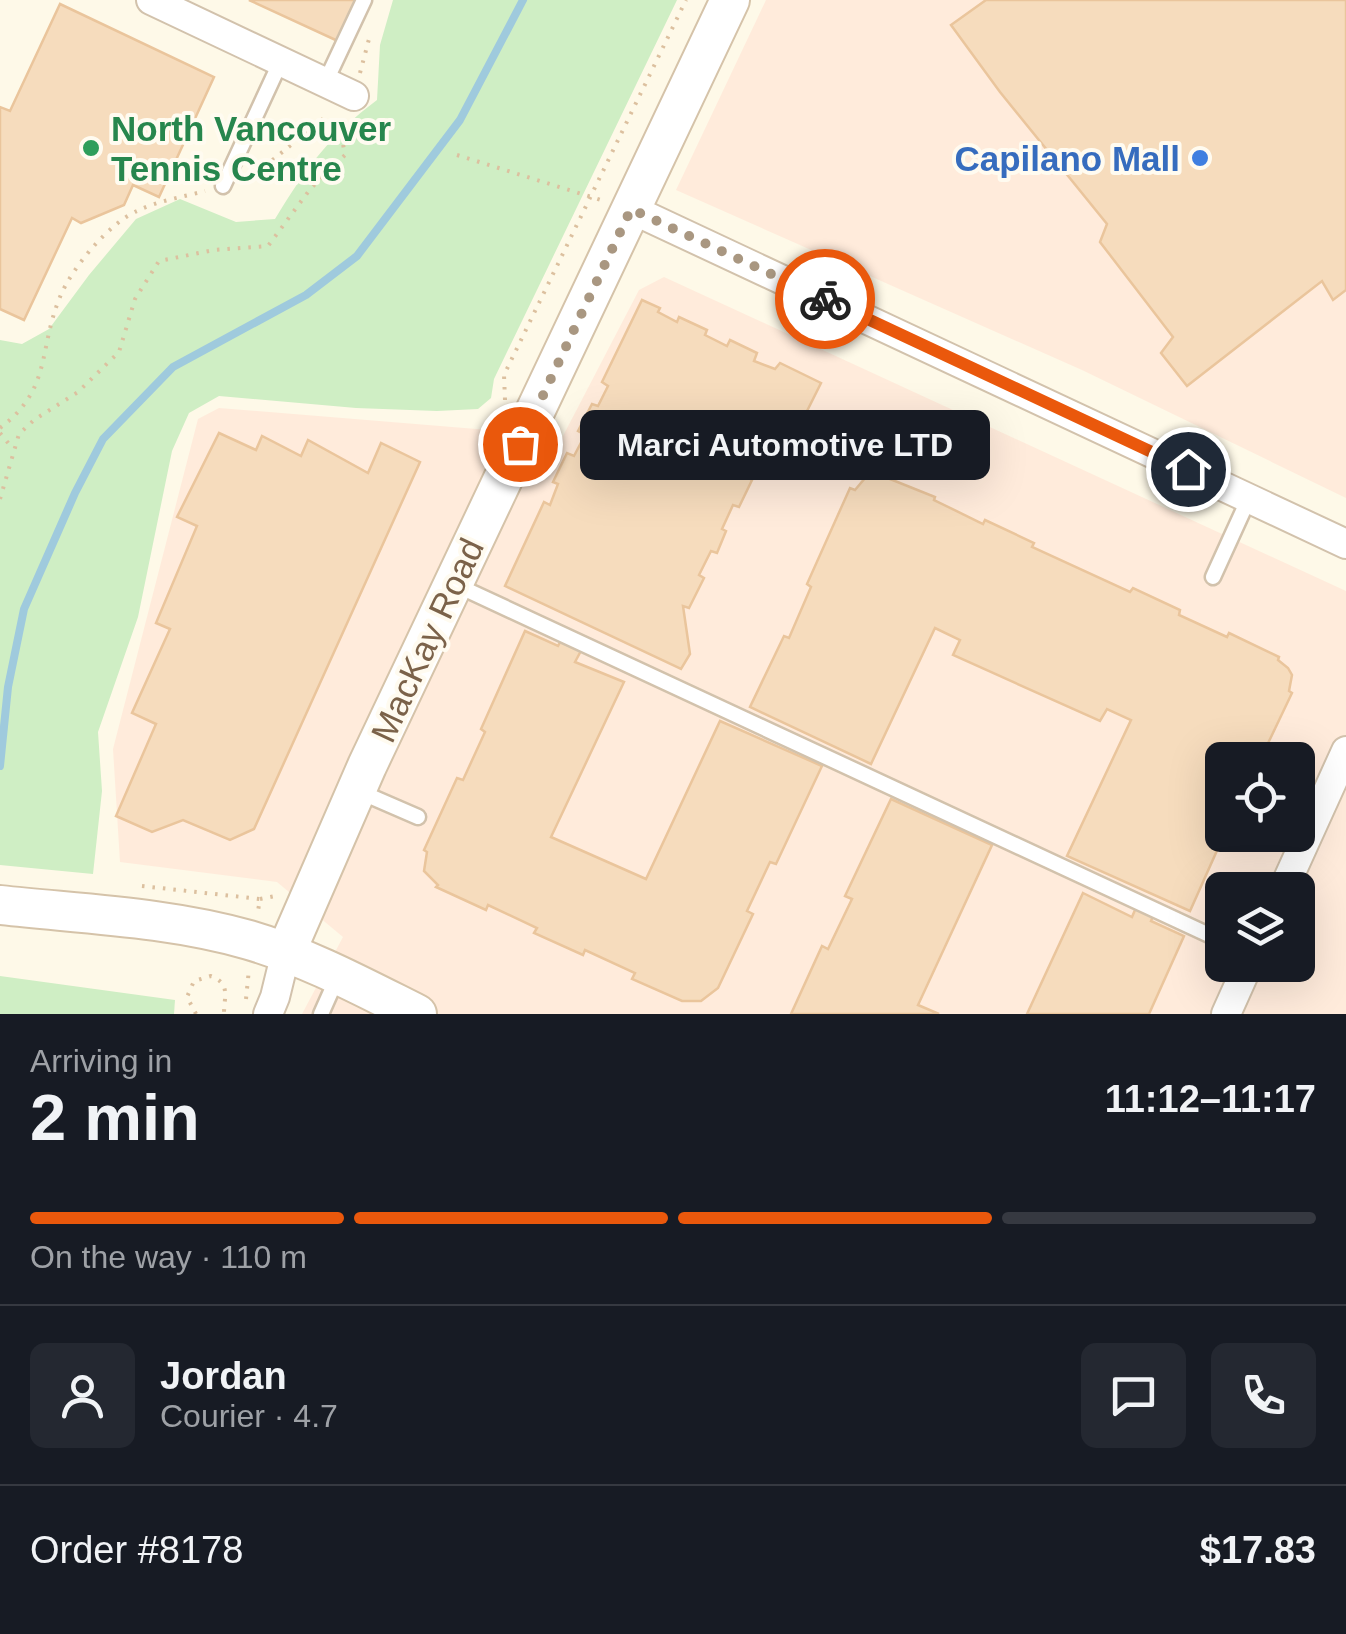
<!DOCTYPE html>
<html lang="en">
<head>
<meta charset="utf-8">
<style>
  body { margin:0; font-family:Helvetica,sans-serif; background:#242831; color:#f1f3f6; height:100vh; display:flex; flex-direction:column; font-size:38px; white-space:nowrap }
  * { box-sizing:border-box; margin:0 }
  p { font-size:32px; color:#9ea1a6 }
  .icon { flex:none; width:55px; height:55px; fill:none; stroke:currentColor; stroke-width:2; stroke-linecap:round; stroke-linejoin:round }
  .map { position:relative; height:1014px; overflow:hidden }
  .drawer { display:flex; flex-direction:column; background:#171b24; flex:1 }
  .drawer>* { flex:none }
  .fabs { position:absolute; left:1205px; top:742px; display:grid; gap:20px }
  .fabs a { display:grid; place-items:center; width:110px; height:110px; border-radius:15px; background:#171b24; box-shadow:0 10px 40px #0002; font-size:50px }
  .pin { position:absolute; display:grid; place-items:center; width:85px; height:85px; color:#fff; margin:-42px; border:5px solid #fff; border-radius:50%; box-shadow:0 2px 10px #0007 }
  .courier { position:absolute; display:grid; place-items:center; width:100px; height:100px; margin:-50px; border:8px solid #ea580c; border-radius:50%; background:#fff; color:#222; box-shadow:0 2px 12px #0007 }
  .bubble { position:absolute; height:70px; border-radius:15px; background:#171b24; box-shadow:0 10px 40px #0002; font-size:32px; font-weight:800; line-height:70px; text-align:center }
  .head em { font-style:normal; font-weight:800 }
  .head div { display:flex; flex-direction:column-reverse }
  .head { display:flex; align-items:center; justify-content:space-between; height:170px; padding:0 30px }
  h1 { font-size:65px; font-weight:800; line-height:75px }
  .bar { display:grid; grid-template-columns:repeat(4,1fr); gap:15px 10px; align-content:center; height:120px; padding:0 30px }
  .bar i { height:12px; border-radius:8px; background:#363941 }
  .bar .on { background:#ea580c }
  .bar p { grid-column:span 4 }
  .line { display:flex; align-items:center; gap:25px; padding:0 30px; border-top:2px solid #363941 }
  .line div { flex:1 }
  .round { display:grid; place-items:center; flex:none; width:105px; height:105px; border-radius:15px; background:#242831 }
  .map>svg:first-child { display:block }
  .commercial { fill:#ffebdb; fill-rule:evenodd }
  .green { fill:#cfeec4 }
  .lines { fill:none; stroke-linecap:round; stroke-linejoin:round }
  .stream { stroke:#9fcadd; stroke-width:8 }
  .building { fill:#f6dcbd; stroke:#eac59c; stroke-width:2.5 }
  .lane-casing { stroke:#d2c2ac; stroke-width:19 }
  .street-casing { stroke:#d2c2ac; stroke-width:32 }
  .secondary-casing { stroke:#d5c3a9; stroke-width:42 }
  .path { stroke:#dcc09f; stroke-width:4; stroke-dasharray:2.5 8; stroke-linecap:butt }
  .lane { stroke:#fff; stroke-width:14 }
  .street { stroke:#fff; stroke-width:28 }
  .secondary { stroke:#fff; stroke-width:38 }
  .done { stroke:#a99781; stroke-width:10; stroke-dasharray:0 18 }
  .route { stroke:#ea580c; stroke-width:12 }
  .leisure-dot { fill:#2e9e5b; stroke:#fffbf0; stroke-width:4 }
  .shop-dot { fill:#3f7fe0; stroke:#fffbf0; stroke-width:4 }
  .labels { text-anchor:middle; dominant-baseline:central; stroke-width:8; stroke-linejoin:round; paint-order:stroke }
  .leisure-label { font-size:35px; font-weight:bold; fill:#27864d; stroke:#fffbf0; text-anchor:start }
  .shop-label { font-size:35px; font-weight:bold; fill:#366cbe; stroke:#fffbf0; text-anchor:end }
  .street-label { font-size:35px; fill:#7b6249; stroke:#fffbf0 }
</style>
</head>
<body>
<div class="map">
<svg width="1346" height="1014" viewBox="0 0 1346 1014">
  <rect width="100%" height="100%" fill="#fef9e8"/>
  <!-- commercial -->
  <g class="commercial">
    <path d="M 766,0 L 1346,0 L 1346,498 L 1082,370 L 676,190 Z"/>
    <path d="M 664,277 L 1346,591 L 1346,1014 L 302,1014 L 343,937 L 277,882 L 120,862 L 113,749 L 198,419 L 219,408 L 563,436 L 639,290 ZM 1222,760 L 1298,760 L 1298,835 L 1222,835 ZM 1222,890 L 1298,890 L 1298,965 L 1222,965 Z"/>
  </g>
  <!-- green -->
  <g class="green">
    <path d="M 393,0 L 677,0 L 494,379 L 491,398 L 478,409 L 437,411 L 356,408 L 219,396 L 189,413 L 172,451 L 138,617 L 98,732 L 102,791 L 93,874 L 0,865 L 0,340 L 22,344 L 49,329 L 89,275 L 136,219 L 180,199 L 236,222 L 275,219 C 306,168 329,136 377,100 L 380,45 Z"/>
    <path d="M 0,976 L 175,1000 L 174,1014 L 0,1014 Z"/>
  </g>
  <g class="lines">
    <!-- stream -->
    <path class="stream" d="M 0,766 L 8,687 L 24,609 L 75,493 L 103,439 L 173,367 L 306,295 L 357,256 L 460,120 L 523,0"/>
  </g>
  <!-- building -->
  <g class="building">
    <path d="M 249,0 L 362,0 L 340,42 Z"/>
    <path d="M 986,0 L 1346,0 L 1346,290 L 1333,300 L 1322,281 L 1187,386 L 1161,353 L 1173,337 L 1100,242 L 1107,224 L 1000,92 L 951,25 Z"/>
    <path d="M 60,4 L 214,77 L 159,197 L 133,185 L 124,205 L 81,223 L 72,218 L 24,320 L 0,309 L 0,107 L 10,111 Z"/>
    <path d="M 642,300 L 660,308 L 658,312 L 677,322 L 679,317 L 707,330 L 705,335 L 727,346 L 730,340 L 757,353 L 754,361 L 775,369 L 780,363 L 821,383 L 784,457 L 775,461 L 754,458 L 746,477 L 752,480 L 739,507 L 733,505 L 722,529 L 726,531 L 717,553 L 711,551 L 699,575 L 704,578 L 689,608 L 683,606 L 690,654 L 681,669 L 505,586 L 544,502 L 550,505 L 558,484 L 553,482 L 567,453 L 574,456 L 585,435 L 578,431 L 592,404 L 598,406 L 608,386 L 602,382 Z"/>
    <path d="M 219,433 L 256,450 L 262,436 L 301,456 L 308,440 L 368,473 L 381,443 L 420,462 L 254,829 L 230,840 L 183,820 L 152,832 L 116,816 L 156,724 L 132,713 L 170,629 L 156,623 L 197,526 L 177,517 Z"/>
    <path d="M 880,475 L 935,497 L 934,500 L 983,524 L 985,520 L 1034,543 L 1032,547 L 1130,592 L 1133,588 L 1180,610 L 1179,615 L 1227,637 L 1229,633 L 1279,657 L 1278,660 L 1288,668 L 1292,675 L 1289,691 L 1292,693 L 1260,760 L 1222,760 L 1222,828 L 1219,836 L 1223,837 L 1190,911 L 1067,856 L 1131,720 L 1107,709 L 1100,721 L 953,655 L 960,640 L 935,628 L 871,764 L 750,707 L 784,636 L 789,638 L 811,587 L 807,584 L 850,488 L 855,490 L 866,477 Z"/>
    <path d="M 525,631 L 558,646 L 563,637 L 583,647 L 575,662 L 624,682 L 551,837 L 646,879 L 720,721 L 822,766 L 776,864 L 770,862 L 747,911 L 753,914 L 718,988 L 701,1001 L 682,1001 L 632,979 L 635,973 L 585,950 L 583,955 L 534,933 L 537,928 L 488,905 L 486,910 L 436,887 L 438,885 L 424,871 L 427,852 L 424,850 L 457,778 L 463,780 L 485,732 L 481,729 Z"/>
    <path d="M 891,799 L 992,845 L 918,1005 L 939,1014 L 791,1014 L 822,946 L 828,949 L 852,899 L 845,896 Z"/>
    <path d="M 1083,893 L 1132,917 L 1138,903 L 1155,911 L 1151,921 L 1184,936 L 1149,1014 L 1027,1014 Z"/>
  </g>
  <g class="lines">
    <!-- lane casing -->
    <g class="lane-casing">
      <g id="lane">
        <path d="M 325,83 L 364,0"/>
        <path d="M 223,186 L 280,63"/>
        <path d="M 1213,577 L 1249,498"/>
        <path d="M 454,584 L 1222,941"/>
        <path d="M 358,791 L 418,817"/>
        <path d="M 321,1014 L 337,978"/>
      </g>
    </g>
    <!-- street casing -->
    <g class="street-casing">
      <g id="street">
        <path d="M 151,0 L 354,96"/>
        <path d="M 631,209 L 1346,544"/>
        <path d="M 1283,890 L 1346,751"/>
        <path d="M 268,1014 L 275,997 L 286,952"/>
        <path d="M 1226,1014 L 1248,965"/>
      </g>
    </g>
    <!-- secondary casing -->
    <g class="secondary-casing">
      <g id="secondary">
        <path d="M 0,905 C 82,914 169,917 249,940 C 307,957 363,987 417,1014"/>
        <path d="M 286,952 L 367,766 L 730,0"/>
      </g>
    </g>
    <!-- path -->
    <g class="path">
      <path d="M 360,73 L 369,39"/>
      <path d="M 457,155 L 601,200"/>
      <path d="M 248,180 L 329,114"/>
      <path d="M 505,400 L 504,375 L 686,0"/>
      <path d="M 0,428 C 52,389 38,350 60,297 C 71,269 109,223 137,211 C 157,201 183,197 205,191"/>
      <path d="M 0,433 L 13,449"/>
      <path d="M 0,499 L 19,434 L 34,420 L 78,392 L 119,352 L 135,299 L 159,261 L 214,250 L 268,246 L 311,188 L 345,155 L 338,117"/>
      <path d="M 142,886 L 260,899 L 258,911"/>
      <path d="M 260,899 L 275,896"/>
      <path d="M 246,999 L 249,969"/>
      <path d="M 196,1014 L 187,997 L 194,981 L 211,976 C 231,984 224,996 224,1014"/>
    </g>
    <!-- lane -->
    <use href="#lane" class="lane"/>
    <!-- street -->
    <use href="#street" class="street"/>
    <!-- secondary -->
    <use href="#secondary" class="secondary"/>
  </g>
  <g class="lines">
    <!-- done -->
    <path class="done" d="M 520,444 L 631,209 L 825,299"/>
    <!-- route -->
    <path class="route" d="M 825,299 L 1188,469"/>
  </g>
  <!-- markers -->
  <circle class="leisure-dot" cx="91" cy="148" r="10"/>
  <circle class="shop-dot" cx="1200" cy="158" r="10"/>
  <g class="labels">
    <!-- leisure labels -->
    <g class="leisure-label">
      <text x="111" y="128">North Vancouver<tspan x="111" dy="40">Tennis Centre</tspan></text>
    </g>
    <!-- shop labels -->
    <g class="shop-label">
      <text x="1180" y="158">Capilano Mall</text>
    </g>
    <!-- street labels -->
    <g class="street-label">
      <text transform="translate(427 640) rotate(-65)">MacKay Road</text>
    </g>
  </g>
</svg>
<div class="fabs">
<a><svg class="icon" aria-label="locate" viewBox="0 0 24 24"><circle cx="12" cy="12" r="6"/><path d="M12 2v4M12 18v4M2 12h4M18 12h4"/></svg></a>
<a><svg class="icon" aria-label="layers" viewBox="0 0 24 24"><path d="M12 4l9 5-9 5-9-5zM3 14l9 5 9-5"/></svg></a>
</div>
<div class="pin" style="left:520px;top:444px;background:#ea580c"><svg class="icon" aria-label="bag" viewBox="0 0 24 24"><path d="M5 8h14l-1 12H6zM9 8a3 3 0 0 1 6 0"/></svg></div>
<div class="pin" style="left:1188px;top:469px;background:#1f2937"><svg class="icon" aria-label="home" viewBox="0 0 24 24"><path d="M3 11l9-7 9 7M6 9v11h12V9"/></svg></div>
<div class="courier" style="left:825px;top:299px"><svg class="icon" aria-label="bike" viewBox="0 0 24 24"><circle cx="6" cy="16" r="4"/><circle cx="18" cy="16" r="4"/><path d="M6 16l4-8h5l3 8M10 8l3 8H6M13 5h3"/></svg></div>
<div class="bubble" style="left:580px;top:410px;width:410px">Marci Automotive LTD</div>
</div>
<section class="drawer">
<div class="head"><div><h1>2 min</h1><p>Arriving in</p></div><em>11:12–11:17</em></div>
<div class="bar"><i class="on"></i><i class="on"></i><i class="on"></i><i></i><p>On the way · 110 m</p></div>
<div class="line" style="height:180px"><a class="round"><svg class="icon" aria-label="person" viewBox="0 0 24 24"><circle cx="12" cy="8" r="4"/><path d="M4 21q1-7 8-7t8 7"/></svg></a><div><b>Jordan</b><p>Courier · 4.7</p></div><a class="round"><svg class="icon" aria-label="chat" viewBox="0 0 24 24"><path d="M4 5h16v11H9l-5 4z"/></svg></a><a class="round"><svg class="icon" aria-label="phone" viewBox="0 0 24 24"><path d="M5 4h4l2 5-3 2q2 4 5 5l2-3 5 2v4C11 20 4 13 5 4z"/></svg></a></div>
<div class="line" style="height:130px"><div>Order #8178</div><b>$17.83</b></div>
</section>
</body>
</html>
